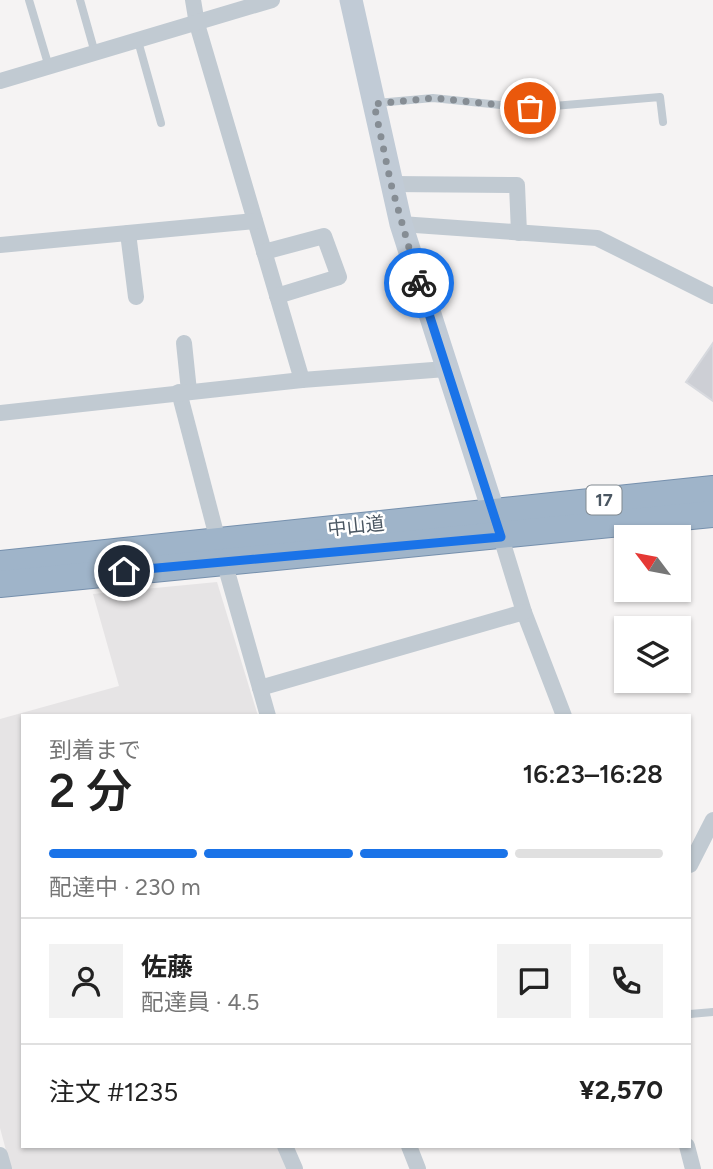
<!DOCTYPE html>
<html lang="ja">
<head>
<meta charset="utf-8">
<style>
  body { margin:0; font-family:Figtree,"Noto Sans JP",sans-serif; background:#f2f2f2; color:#222; height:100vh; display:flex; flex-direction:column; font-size:26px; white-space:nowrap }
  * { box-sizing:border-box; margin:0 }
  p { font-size:23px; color:#767676 }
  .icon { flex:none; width:38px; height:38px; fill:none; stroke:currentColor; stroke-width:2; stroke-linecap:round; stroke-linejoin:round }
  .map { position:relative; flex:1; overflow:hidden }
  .side { position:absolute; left:21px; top:714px; width:670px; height:434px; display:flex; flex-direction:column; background:#fff; border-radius:0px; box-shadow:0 2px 5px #0004 }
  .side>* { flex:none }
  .needle { width:46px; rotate:302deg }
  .fabs { position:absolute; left:614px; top:525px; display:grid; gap:14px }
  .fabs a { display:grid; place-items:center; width:77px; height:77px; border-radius:0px; background:#fff; box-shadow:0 2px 5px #0004; font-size:35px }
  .pin { position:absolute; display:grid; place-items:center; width:60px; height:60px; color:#fff; margin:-30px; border:4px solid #fff; border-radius:50%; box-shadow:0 2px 7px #0007 }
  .courier { position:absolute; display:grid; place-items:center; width:70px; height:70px; margin:-35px; border:5px solid #1a73e8; border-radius:50%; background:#fff; color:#222; box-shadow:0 2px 9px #0007 }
  .overview em { font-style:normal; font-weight:600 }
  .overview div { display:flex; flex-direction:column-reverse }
  .overview { display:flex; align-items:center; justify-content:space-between; height:119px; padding:0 28px }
  h1 { font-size:46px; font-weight:600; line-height:52px }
  .bar { display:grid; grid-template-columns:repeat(4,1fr); gap:10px 7px; align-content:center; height:84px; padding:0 28px }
  .bar i { height:9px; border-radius:5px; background:#e0e0e0 }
  .bar .on { background:#1a73e8 }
  .bar p { grid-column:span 4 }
  .line { display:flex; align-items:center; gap:18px; padding:0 28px; border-top:2px solid #e0e0e0 }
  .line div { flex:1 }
  .round { display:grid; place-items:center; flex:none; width:74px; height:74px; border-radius:0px; background:#f2f2f2 }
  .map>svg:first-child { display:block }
  .education { fill:#e6e4e5 }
  .building { fill:#cdcfd5; stroke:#d7d9de; stroke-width:2 }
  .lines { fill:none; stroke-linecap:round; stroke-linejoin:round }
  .trunk-casing { stroke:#7690ad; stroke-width:28 }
  .service { stroke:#c1cad2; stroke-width:8 }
  .minor { stroke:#c1cad2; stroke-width:16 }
  .secondary { stroke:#c1cbd6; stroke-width:23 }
  .trunk { stroke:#9fb4c9; stroke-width:26 }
  .done { stroke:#868d94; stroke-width:7; stroke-dasharray:0 12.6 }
  .route { stroke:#1a73e8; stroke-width:9 }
  .labels { text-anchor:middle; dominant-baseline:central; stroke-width:5; stroke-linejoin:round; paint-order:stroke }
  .shield { fill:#fff; stroke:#808990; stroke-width:2 }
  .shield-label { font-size:18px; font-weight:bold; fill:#4a5661 }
  .street-label { font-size:19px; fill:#4a5661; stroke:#fff }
</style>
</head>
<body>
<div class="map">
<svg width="713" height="1169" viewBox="0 0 713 1169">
  <rect width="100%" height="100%" fill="#f5f3f3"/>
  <!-- education -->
  <path class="education" d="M 217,582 L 258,716 L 23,716 L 23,1146 L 278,1146 L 288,1169 L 11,1169 L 0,1128 L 0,719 L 119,686 L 93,594 Z"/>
  <!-- building -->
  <path class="building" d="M 713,343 L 713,401 L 686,382 Z"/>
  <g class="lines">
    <!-- trunk casing -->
    <g class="trunk-casing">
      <g id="trunk">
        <path d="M 0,564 L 713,489"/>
        <path d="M 0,584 L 713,514"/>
      </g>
    </g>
    <!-- service -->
    <g class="service">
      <path d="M 29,0 L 49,67"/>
      <path d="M 80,0 L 95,53"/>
      <path d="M 138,41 L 161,123"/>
      <path d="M 377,103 L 433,98 L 530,108 L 660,97 L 663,122"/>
      <path d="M 690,1014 L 713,1012"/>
    </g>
    <!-- minor -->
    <g class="minor">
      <path d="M 193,0 L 197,24 L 302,380"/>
      <path d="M 0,81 L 272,0"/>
      <path d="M 391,184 L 517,185 L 519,233"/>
      <path d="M 401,224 L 597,238 L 713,296"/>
      <path d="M 128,233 L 136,297"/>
      <path d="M 0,245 L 255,221"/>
      <path d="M 264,252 L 324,236 L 339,277 L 277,296"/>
      <path d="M 184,343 L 189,391"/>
      <path d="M 179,392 L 218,541"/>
      <path d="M 0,413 L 302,380 L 446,369"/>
      <path d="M 501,537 L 524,612 L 564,716"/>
      <path d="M 224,561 L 268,716"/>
      <path d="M 260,688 L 524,612"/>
      <path d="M 690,865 L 713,820"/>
      <path d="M 285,1146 L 295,1169"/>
      <path d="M 409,1146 L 418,1169"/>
      <path d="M 687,1146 L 693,1169"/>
      <path d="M 0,1155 L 4,1169"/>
    </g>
    <!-- secondary -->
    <path class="secondary" d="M 351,0 L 401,224 L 499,529"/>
    <!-- trunk -->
    <use href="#trunk" class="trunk"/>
  </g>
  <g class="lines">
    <!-- done -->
    <path class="done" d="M 419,283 L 391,184 L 374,104 L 433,98 L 530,108"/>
    <!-- route -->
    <path class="route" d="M 124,571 L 501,537 L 419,283"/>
  </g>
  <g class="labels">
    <!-- shield labels -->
    <rect class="shield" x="586.5" y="485.5" width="35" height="29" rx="5"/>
    <g class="shield-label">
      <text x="604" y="500">17</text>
    </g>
    <!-- street labels -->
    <g class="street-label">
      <text transform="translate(356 526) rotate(-6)">中山道</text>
    </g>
  </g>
</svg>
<div class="fabs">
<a><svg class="needle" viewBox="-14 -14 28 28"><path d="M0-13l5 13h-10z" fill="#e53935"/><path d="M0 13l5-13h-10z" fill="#767676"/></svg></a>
<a><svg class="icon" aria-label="layers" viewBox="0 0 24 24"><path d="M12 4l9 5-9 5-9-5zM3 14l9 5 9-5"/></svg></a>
</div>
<div class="pin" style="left:530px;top:108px;background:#ea580c"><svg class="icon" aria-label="bag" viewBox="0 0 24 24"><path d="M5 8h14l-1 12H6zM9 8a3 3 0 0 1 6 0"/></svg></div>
<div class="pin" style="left:124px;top:571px;background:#1f2937"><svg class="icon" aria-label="home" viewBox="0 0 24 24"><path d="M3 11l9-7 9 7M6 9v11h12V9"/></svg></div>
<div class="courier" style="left:419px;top:283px"><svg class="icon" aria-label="bike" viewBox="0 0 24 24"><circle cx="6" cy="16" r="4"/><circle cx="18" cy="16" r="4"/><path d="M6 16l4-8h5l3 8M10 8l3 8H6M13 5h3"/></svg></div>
<section class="side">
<div class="overview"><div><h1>2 分</h1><p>到着まで</p></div><em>16:23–16:28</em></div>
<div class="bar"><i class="on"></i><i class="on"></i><i class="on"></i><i></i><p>配達中 · 230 m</p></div>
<div class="line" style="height:126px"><a class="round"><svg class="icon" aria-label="person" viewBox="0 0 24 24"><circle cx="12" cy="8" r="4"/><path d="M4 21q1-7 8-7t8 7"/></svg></a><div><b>佐藤</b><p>配達員 · 4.5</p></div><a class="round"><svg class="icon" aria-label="chat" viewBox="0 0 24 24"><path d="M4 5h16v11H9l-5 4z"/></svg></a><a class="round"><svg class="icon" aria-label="phone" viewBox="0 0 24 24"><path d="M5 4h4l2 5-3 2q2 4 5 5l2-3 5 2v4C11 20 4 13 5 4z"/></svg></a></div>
<div class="line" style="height:91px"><div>注文 #1235</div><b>¥2,570</b></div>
</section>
</div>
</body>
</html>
